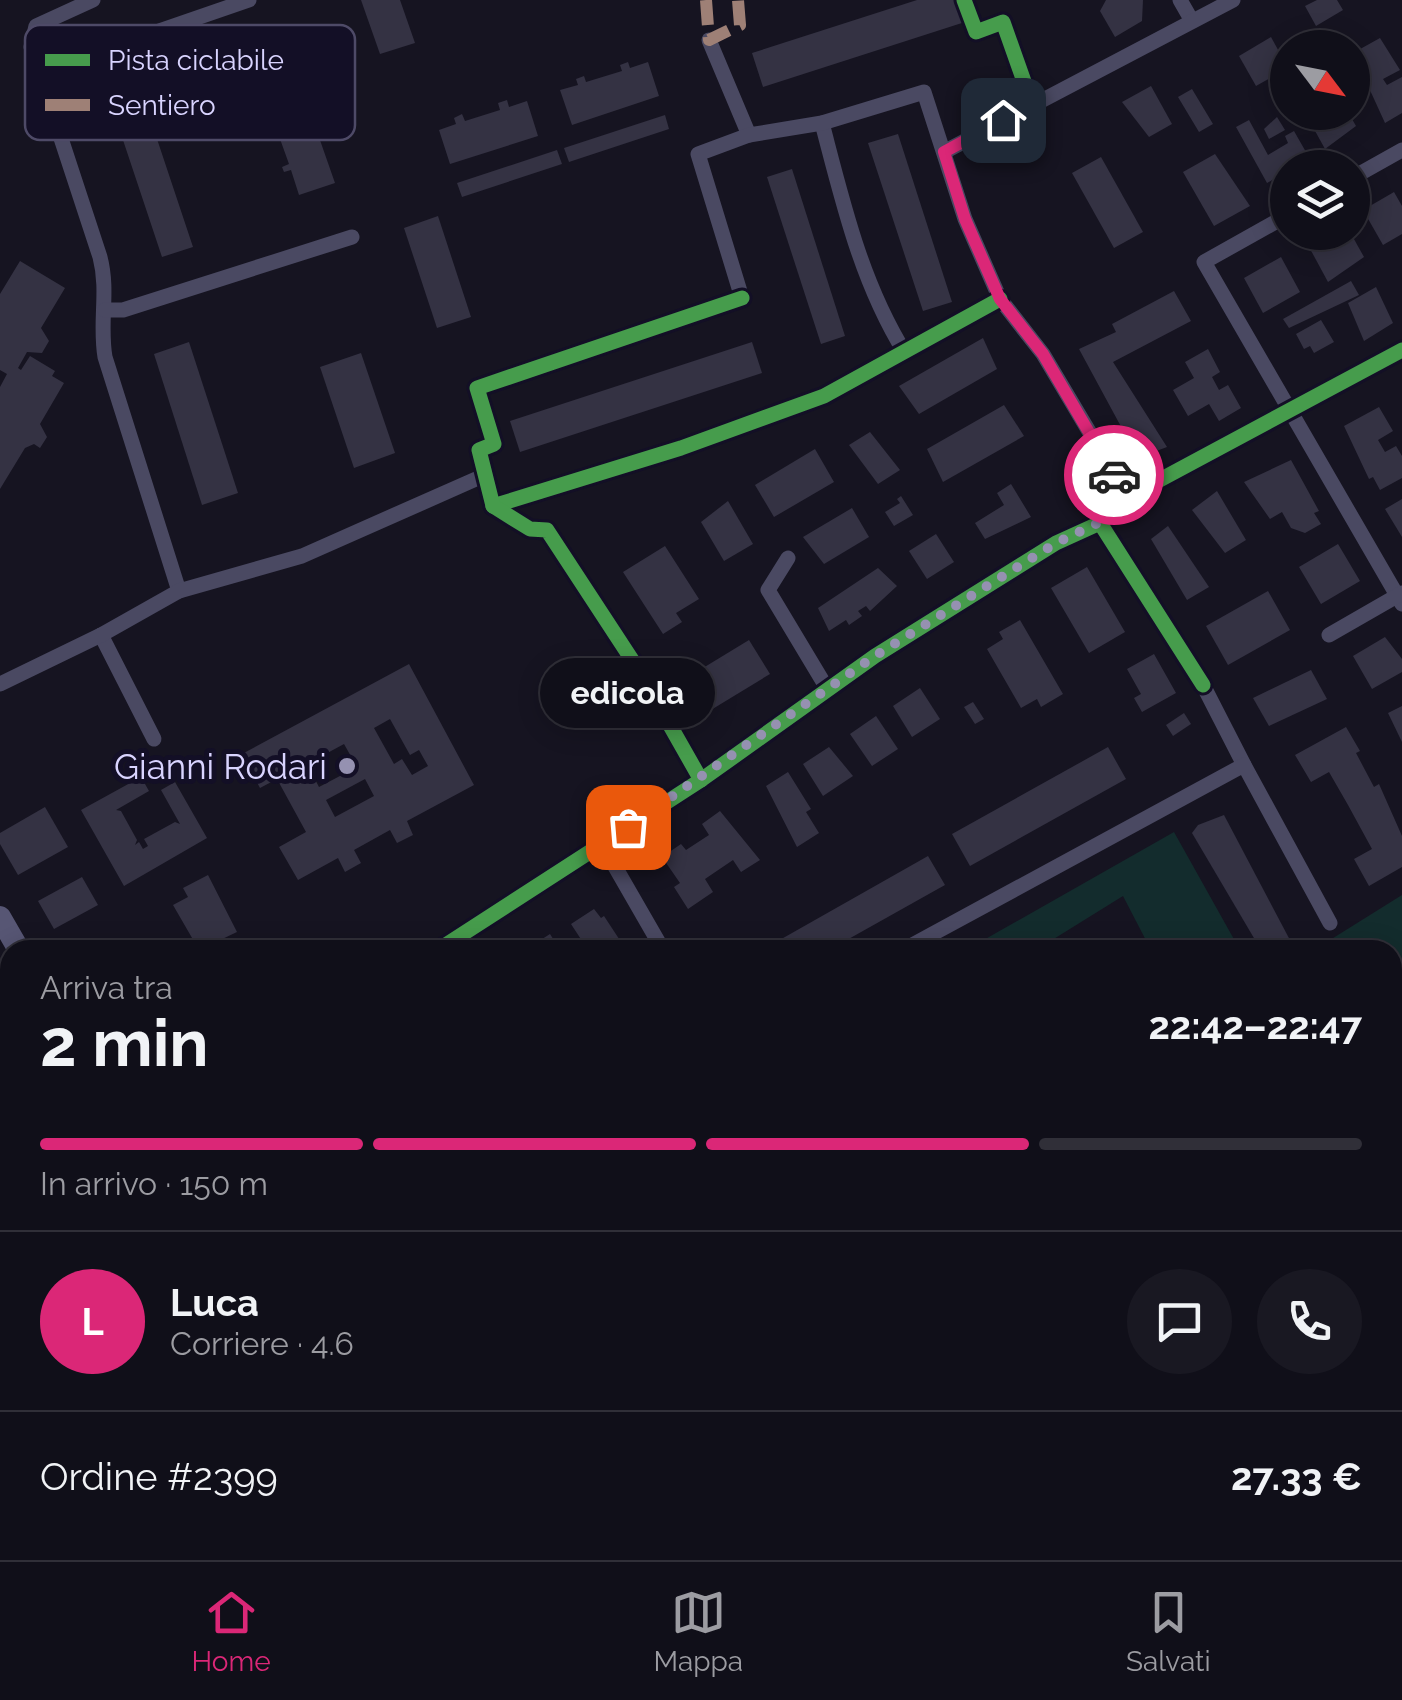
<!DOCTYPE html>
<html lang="it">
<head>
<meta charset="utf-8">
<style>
  body { margin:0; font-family:Raleway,sans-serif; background:#191822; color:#f1f3f6; height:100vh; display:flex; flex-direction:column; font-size:38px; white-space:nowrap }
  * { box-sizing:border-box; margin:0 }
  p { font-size:32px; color:#9c9ca2 }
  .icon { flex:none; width:55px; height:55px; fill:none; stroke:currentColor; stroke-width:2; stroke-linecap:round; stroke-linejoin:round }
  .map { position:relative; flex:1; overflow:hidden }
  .panel { position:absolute; left:0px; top:940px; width:1402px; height:620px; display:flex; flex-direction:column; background:#100f19; border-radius:30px 30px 0 0; box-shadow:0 5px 25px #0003,0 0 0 2px #302f38 }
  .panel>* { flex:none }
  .needle { width:65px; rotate:122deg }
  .buttons { position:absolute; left:1270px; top:30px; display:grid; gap:20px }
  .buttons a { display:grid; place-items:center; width:100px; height:100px; border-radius:50%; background:#100f19; box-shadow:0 5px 25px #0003,0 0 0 2px #302f38; font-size:50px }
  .pin { position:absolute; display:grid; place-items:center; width:85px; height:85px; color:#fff; margin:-42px; border-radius:20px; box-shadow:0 5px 15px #0006 }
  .courier { position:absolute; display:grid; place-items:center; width:100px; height:100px; margin:-50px; border:8px solid #db2777; border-radius:50%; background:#fff; color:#222; box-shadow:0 2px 12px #0007 }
  .bubble { position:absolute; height:70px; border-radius:35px; background:#100f19; box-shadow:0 5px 25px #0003,0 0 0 2px #302f38; font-size:32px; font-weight:700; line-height:70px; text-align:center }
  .summary em { font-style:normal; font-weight:700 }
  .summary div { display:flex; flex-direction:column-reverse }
  .summary { display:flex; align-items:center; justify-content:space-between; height:170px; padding:0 40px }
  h1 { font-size:65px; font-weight:700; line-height:75px }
  .bar { display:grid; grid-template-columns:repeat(4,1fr); gap:15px 10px; align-content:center; height:120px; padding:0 40px }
  .bar i { height:12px; border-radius:8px; background:#302f38 }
  .bar .on { background:#db2777 }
  .bar p { grid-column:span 4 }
  .line { display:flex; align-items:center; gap:25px; padding:0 40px; border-top:2px solid #302f38 }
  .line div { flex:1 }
  .round { display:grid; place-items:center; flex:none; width:105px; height:105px; border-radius:52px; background:#191822 }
  .menu { display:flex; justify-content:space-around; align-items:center; height:140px; border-top:2px solid #302f38; background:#100f19; font-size:28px; color:#9c9ca2 }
  .menu a { display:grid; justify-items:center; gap:5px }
  .menu .on { color:#db2777 }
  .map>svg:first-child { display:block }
  .green { fill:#132c2d }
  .building { fill:#343243; fill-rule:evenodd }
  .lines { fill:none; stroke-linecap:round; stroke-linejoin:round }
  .street { stroke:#4a4962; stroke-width:15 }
  .secondary { stroke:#575674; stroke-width:22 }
  .quiet { stroke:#9e8076; stroke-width:12; stroke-dasharray:25 12; stroke-linecap:butt }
  .cycleway-casing { stroke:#130f26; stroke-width:21 }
  .cycleway { stroke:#469c4c; stroke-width:15 }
  .done { stroke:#9591b1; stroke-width:10; stroke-dasharray:0 18 }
  .route { stroke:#db2777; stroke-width:12 }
  .poi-dot { fill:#9591b1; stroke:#130f26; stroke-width:4 }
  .labels { text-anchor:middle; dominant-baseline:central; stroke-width:10; stroke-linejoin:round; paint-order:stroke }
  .poi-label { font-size:35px; fill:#d9d4ff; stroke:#130f26; text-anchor:end }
  .key { fill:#130f26; stroke:#4e4a67; stroke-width:2.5 }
  .key-label { font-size:28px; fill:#d9d4ff }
</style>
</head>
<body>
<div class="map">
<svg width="1402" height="1560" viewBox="0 0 1402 1560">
  <rect width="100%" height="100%" fill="#161421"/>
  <!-- green -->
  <g class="green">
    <path d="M 1174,832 L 1240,950 L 1151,950 L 1123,896 L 1036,950 L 966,950 Z"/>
    <path d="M 1402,895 L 1402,1115 L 1393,1100 L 1392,950 L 1314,950 Z"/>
  </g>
  <!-- building -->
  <g class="building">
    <path d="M 361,0 L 400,0 L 415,43 L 380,54 Z"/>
    <path d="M 917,0 L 958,0 L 965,22 L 763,87 L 752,53 Z"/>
    <path d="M 1106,0 L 1143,0 L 1142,21 L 1115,37 L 1100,11 Z"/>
    <path d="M 1317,0 L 1337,0 L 1343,10 L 1316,26 L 1305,6 Z"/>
    <path d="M 1271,37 L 1288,68 L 1256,86 L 1239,56 Z"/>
    <path d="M 1380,38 L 1400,70 L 1383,79 L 1387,85 L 1402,77 L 1402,113 L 1385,123 L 1353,53 Z"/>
    <path d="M 628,62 L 630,68 L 648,62 L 659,96 L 572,125 L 560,90 L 578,85 L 576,79 L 584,76 L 586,82 L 622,71 L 620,65 Z"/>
    <path d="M 300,83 L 335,183 L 299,195 L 291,170 L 284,172 L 282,167 L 289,164 L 275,125 L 268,127 L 266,121 L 274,119 L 265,95 Z"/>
    <path d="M 1151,86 L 1172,124 L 1149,137 L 1122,102 Z"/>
    <path d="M 1192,89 L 1213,124 L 1199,132 L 1178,97 Z"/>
    <path d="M 143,97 L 193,247 L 162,257 L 112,107 Z"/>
    <path d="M 507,100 L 509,107 L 527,101 L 538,136 L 450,164 L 439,130 L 456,124 L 454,118 L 462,114 L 465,121 L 500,110 L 498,103 Z"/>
    <path d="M 1324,112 L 1348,112 L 1356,126 L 1325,149 L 1314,129 L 1329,121 Z"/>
    <path d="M 665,115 L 669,129 L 569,162 L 564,148 Z"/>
    <path d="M 1277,117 L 1285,130 L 1269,139 L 1264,129 Z"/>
    <path d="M 1249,120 L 1268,155 L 1288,143 L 1285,136 L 1294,131 L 1310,159 L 1267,183 L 1236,127 Z"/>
    <path d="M 898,134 L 952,302 L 923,311 L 868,143 Z"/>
    <path d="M 557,150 L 562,164 L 462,197 L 457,183 Z"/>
    <path d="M 1215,154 L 1250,206 L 1214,226 L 1183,172 Z"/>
    <path d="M 1101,157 L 1143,232 L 1114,248 L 1072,173 Z"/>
    <path d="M 792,169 L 845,336 L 821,344 L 767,177 Z"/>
    <path d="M 1394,192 L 1402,206 L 1402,234 L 1383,245 L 1363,210 Z"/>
    <path d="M 438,216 L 471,317 L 437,328 L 404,228 Z"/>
    <path d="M 1331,232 L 1350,232 L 1364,257 L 1328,282 L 1308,245 Z"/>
    <path d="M 1281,257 L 1300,292 L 1263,313 L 1244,278 Z"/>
    <path d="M 20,261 L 65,288 L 41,328 L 49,341 L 42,353 L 27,352 L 18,368 L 21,370 L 30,356 L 55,371 L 52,376 L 64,383 L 40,424 L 47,437 L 40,448 L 34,444 L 25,448 L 0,489 L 0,387 L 7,374 L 0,370 L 0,294 Z"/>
    <path d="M 1351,281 L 1359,295 L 1289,328 L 1283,319 Z"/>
    <path d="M 1376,287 L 1393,323 L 1364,341 L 1348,303 Z"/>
    <path d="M 1174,291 L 1191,321 L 1113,362 L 1167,447 L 1138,458 L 1079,349 L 1116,332 L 1112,324 Z"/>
    <path d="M 1321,320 L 1334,342 L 1314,353 L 1310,346 L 1304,349 L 1296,334 Z"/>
    <path d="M 983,338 L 997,369 L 919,414 L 899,386 Z"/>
    <path d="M 189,342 L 238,493 L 202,505 L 154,354 Z"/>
    <path d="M 752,342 L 762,373 L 520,452 L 510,421 Z"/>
    <path d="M 1208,349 L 1220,372 L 1212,377 L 1219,390 L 1228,385 L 1241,408 L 1219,421 L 1209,404 L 1188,416 L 1173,390 L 1194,378 L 1185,362 Z"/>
    <path d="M 361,353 L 395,453 L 354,468 L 320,367 Z"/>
    <path d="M 1004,405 L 1024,436 L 943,482 L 927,449 Z"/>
    <path d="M 1379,407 L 1393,431 L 1378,440 L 1385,452 L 1396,446 L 1402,456 L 1402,478 L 1380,490 L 1373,477 L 1369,479 L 1344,426 Z"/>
    <path d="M 870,432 L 900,470 L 878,484 L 849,445 Z"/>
    <path d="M 815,449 L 834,482 L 774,517 L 755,485 Z"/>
    <path d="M 1291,460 L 1319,511 L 1314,513 L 1321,524 L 1305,533 L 1291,528 L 1282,512 L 1270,519 L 1244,482 Z"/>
    <path d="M 1011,484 L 1031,517 L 985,539 L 975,523 L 1004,505 L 997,493 Z"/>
    <path d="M 1217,491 L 1246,540 L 1225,553 L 1192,510 Z"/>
    <path d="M 901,496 L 913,515 L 894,526 L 885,512 L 900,503 L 897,499 Z"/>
    <path d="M 1402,499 L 1402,537 L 1385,509 Z"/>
    <path d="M 728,501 L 753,544 L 724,561 L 701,522 Z"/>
    <path d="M 852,508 L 869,537 L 824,564 L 803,537 Z"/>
    <path d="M 1168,526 L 1209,587 L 1187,600 L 1151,539 Z"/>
    <path d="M 936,534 L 954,562 L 927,579 L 909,551 Z"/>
    <path d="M 1338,544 L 1360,581 L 1321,604 L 1299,567 Z"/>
    <path d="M 665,546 L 699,599 L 676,613 L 682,622 L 663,634 L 623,572 Z"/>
    <path d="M 1087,567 L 1125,632 L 1089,653 L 1051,588 Z"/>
    <path d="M 878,568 L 897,586 L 870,611 L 866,606 L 858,611 L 862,616 L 849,625 L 846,620 L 829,631 L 818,608 Z"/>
    <path d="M 1268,591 L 1290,630 L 1228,665 L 1206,626 Z"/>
    <path d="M 1020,620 L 1063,694 L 1041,707 L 1037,699 L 1021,708 L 987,649 L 1003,639 L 999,632 Z"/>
    <path d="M 1385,637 L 1402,659 L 1402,672 L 1372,689 L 1353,656 Z"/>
    <path d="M 749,640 L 770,674 L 701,716 L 680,682 Z"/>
    <path d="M 1154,654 L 1176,693 L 1142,712 L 1134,698 L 1141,694 L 1127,669 Z"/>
    <path d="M 409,664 L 474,785 L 407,821 L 413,835 L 397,843 L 390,830 L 354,850 L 361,863 L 345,872 L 338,858 L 298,880 L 279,847 L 306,832 L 277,779 L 260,788 L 242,754 ZM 390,719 L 410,755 L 419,750 L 428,766 L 412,775 L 402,759 L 394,764 L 374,728 ZM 344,744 L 357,767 L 319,787 L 307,764 ZM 365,779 L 374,796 L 335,817 L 326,800 Z"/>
    <path d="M 1311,670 L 1327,699 L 1269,726 L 1253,698 Z"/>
    <path d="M 920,688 L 940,719 L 912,737 L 893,706 Z"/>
    <path d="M 973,702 L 984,719 L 975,724 L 964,707 Z"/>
    <path d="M 1402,706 L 1402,742 L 1388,713 Z"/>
    <path d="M 1184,713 L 1191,724 L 1173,736 L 1166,725 Z"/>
    <path d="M 876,716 L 898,749 L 872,766 L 850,734 Z"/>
    <path d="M 1346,727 L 1360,751 L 1356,753 L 1374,787 L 1379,784 L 1402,836 L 1402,867 L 1369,886 L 1354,859 L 1372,849 L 1348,805 L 1329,772 L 1311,782 L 1295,755 Z"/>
    <path d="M 829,747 L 853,776 L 823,796 L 803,764 Z"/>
    <path d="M 1108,747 L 1126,779 L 970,866 L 952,834 Z"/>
    <path d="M 788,772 L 811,809 L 806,812 L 819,833 L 797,847 L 766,786 Z"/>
    <path d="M 141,777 L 149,791 L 116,810 L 121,811 L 137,840 L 135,845 L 139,842 L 143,849 L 148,846 L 144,839 L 175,822 L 180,824 L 161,790 L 175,782 L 207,838 L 124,886 L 81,810 Z"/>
    <path d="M 45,807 L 68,847 L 18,875 L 0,844 L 0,833 Z"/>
    <path d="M 720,811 L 760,860 L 741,872 L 733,860 L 705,879 L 713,892 L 688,909 L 674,887 L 680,883 L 662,857 L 681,844 L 686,850 L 709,835 L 702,824 Z"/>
    <path d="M 1224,815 L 1291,942 L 1276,950 L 1261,950 L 1192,833 L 1198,825 Z"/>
    <path d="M 928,856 L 945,885 L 936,890 L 829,950 L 762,950 Z"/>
    <path d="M 208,875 L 237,932 L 199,950 L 173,905 L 188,897 L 183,888 Z"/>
    <path d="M 82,877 L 98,905 L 54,929 L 38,901 Z"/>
    <path d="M 594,909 L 601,918 L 604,916 L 625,948 L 588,950 L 571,924 Z"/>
    <path d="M 550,934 L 560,950 L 525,950 Z"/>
    <path d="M 1392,1124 L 1402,1141 L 1402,1149 L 1392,1154 Z"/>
    <path d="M 1402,1235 L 1402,1278 L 1392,1283 L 1392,1240 Z"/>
    <path d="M 1402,1358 L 1402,1399 L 1392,1404 L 1392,1363 Z"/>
    <path d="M 282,1550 L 313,1550 L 322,1560 L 265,1560 Z"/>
    <path d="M 551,1550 L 590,1550 L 595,1558 L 549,1560 L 546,1554 Z"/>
    <path d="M 706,1550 L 743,1550 L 729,1560 L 712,1560 Z"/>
    <path d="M 1051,1550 L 1102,1550 L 1108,1560 L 1053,1560 Z"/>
    <path d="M 1277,1550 L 1294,1550 L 1299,1560 L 1265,1560 Z"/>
  </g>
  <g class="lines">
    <!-- street -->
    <g class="street">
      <path d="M 93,0 L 36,26 L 31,47 L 100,257 C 109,292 99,322 105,357 L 179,591"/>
      <path d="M 1180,0 L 1192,21"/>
      <path d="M 709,40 L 749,135"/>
      <path d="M 40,72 L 249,0"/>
      <path d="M 822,123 C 843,203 861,282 905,353"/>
      <path d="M 944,152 L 1233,0"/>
      <path d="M 1352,178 L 1402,150"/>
      <path d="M 1288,215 L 1204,262 L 1402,604"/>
      <path d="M 742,298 L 698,154 L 749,135 L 822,123 L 924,92 L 965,219 L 1000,299 L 1043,354 L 1128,497"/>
      <path d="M 105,310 L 123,310 L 352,237"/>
      <path d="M 788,558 L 768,590 L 828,690"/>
      <path d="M 101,635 L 154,739"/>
      <path d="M 1329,635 L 1402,593"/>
      <path d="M 0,684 L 101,635 L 179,591 L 302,556 L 485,475"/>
      <path d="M 1203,685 L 1244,765"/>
      <path d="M 602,844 L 663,950"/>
      <path d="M 438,950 L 701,780 L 875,656 L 1056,543 L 1100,523 L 1128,497 L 1402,350"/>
      <path d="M 903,950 L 1244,765 L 1330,923"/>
      <path d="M 1392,1192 L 1402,1187"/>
      <path d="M 0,1241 L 10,1234"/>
      <path d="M 1392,1321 L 1402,1316"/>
      <path d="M 1392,1488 L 1402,1507"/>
      <path d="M 1021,1550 L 1027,1560"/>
      <path d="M 1229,1550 L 1234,1560"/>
      <path d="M 743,1560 L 761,1550"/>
      <path d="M 948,1560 L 965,1550"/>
    </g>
    <!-- secondary -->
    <g class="secondary">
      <path d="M 0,917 L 19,950"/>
      <path d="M 367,1550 L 372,1560"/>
    </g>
    <!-- quiet -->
    <path class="quiet" d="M 706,0 L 709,40 L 740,25 L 738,0"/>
    <!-- cycleway casing -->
    <g class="cycleway-casing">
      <g id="cycleway">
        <path d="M 964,0 L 976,32 L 1003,22 L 1032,104"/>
        <path d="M 493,506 L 681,448 L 824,396 L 1000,299"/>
        <path d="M 1100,523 L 1203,685"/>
        <path d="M 701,780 L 638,669 L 547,530 L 530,529 L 493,506 L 479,450 L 494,444 L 477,388 L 742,298"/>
        <path d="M 438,950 L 701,780 L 875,656 L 1056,543 L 1100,523 L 1128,497 L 1402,350"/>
      </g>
    </g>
    <!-- cycleway -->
    <use href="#cycleway" class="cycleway"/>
  </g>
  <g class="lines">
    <!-- done -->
    <path class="done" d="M 628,827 L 875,656 L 1056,543 L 1100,522 L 1128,498 L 1114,475"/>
    <!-- route -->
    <path class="route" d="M 1003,120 L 944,152 L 965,219 L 1000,299 L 1043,354 L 1114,475"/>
  </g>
  <!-- markers -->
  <circle class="poi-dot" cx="347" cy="766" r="10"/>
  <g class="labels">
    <!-- poi labels -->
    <g class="poi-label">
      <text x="327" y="766">Gianni Rodari</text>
    </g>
  </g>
  <!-- legend -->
  <rect x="25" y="25" width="330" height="115" rx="15" class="key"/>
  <rect x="45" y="54" width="45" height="12" fill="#469c4c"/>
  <rect x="45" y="99" width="45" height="12" fill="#9e8076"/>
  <g class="key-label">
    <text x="108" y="70">Pista ciclabile</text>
    <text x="108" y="115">Sentiero</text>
  </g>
</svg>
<div class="buttons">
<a><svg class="needle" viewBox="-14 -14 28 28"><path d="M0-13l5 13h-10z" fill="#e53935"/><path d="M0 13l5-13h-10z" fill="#9c9ca2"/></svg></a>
<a><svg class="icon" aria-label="layers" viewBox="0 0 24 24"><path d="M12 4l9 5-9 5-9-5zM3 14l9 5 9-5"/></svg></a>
</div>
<div class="pin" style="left:628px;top:827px;background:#ea580c"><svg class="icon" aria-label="bag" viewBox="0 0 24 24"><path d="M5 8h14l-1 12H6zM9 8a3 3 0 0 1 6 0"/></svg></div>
<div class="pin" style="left:1003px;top:120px;background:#1f2937"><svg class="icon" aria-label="home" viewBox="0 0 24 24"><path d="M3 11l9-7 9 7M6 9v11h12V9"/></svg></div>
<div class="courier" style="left:1114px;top:475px"><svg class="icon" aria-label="car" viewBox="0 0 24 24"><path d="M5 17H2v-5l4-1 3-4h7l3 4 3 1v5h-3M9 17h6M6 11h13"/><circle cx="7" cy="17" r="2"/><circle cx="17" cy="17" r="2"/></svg></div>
<div class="bubble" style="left:540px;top:658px;width:175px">edicola</div>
<section class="panel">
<div class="summary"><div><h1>2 min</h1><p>Arriva tra</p></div><em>22:42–22:47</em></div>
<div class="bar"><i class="on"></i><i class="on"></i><i class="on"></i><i></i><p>In arrivo · 150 m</p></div>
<div class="line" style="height:180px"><b class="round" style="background:#db2777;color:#fff">L</b><div><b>Luca</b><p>Corriere · 4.6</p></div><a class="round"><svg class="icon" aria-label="chat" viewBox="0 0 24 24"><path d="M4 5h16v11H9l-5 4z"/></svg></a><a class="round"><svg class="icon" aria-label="phone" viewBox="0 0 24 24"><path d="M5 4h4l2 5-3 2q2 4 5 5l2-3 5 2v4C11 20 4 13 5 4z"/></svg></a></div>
<div class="line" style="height:130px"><div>Ordine #2399</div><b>27.33 €</b></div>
</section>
</div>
<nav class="menu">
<a class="on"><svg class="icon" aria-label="home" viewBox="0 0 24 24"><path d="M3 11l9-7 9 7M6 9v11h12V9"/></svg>Home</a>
<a><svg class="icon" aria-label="map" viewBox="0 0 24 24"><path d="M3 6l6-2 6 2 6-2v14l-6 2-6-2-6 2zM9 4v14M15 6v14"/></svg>Mappa</a>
<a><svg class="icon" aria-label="saved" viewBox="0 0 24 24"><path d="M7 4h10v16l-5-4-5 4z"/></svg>Salvati</a>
</nav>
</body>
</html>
